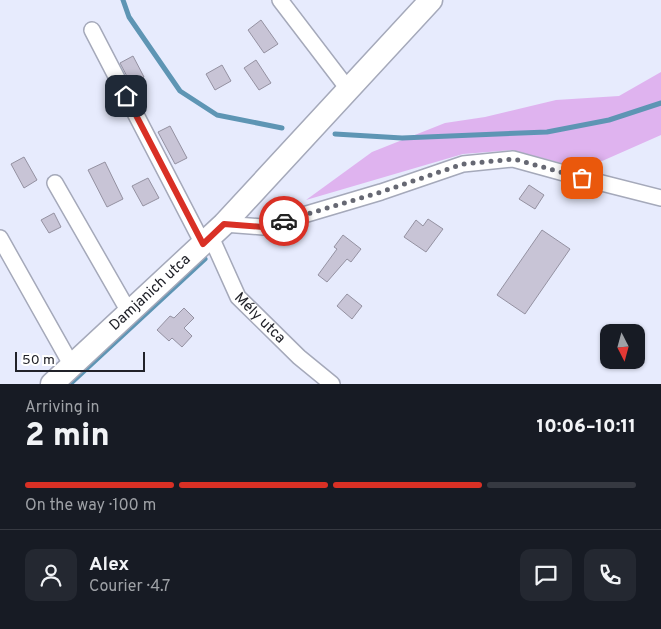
<!DOCTYPE html>
<html lang="en">
<head>
<meta charset="utf-8">
<style>
  body { margin:0; font-family:Overpass,sans-serif; background:#242831; color:#f1f3f6; height:100vh; display:flex; flex-direction:column; font-size:19px; white-space:nowrap }
  * { box-sizing:border-box; margin:0 }
  p { font-size:16px; color:#9ea1a6 }
  .icon { flex:none; width:28px; height:28px; fill:none; stroke:currentColor; stroke-width:2; stroke-linecap:round; stroke-linejoin:round }
  .map { position:relative; height:384px; overflow:hidden }
  .panel { display:flex; flex-direction:column; background:#171b24; flex:1 }
  .panel>* { flex:none }
  .needle { width:32px; rotate:174deg }
  .tools { position:absolute; left:600px; top:324px; display:grid; gap:10px }
  .tools a { display:grid; place-items:center; width:45px; height:45px; border-radius:10px; background:#171b24; box-shadow:0 1px 4px #0004; font-size:25px }
  .scale { position:absolute; left:15px; bottom:12px; width:130px; box-sizing:border-box; padding-left:5px; border:2px solid #212229; border-top:0; font-size:14px; line-height:18px; white-space:nowrap; color:#212229; -webkit-text-stroke:4px #fff; paint-order:stroke }
  .pin { position:absolute; display:grid; place-items:center; width:42px; height:42px; color:#fff; margin:-21px; border-radius:10px; box-shadow:0 2px 8px #0006 }
  .courier { position:absolute; display:grid; place-items:center; width:50px; height:50px; margin:-25px; border:4px solid #d93025; border-radius:50%; background:#fff; color:#222; box-shadow:0 1px 6px #0007 }
  .headline em { font-style:normal; font-weight:800 }
  .headline div { display:flex; flex-direction:column-reverse }
  .headline { display:flex; align-items:center; justify-content:space-between; height:85px; padding:0 25px }
  h1 { font-size:32px; font-weight:800; line-height:38px }
  .bar { display:grid; grid-template-columns:repeat(4,1fr); gap:8px 5px; align-content:center; height:60px; padding:0 25px }
  .bar i { height:6px; border-radius:4px; background:#363941 }
  .bar .on { background:#d93025 }
  .bar p { grid-column:span 4 }
  .line { display:flex; align-items:center; gap:12px; padding:0 25px; border-top:1px solid #363941 }
  .line div { flex:1 }
  .round { display:grid; place-items:center; flex:none; width:52px; height:52px; border-radius:10px; background:#242831 }
  .map>svg:first-child { display:block }
  .green { fill:#dfb3ef }
  .lines { fill:none; stroke-linecap:round; stroke-linejoin:round }
  .stream { stroke:#5e95b4; stroke-width:5 }
  .building { fill:#c8c4d6; stroke:#9491a1 }
  .street-casing { stroke:#a5a9ba; stroke-width:18 }
  .secondary-casing { stroke:#a5a9ba; stroke-width:25 }
  .street { stroke:#fff; stroke-width:15 }
  .secondary { stroke:#fff; stroke-width:22 }
  .done { stroke:#666873; stroke-width:5; stroke-dasharray:0 9 }
  .route { stroke:#d93025; stroke-width:6 }
  .labels { text-anchor:middle; dominant-baseline:central; stroke-width:4; stroke-linejoin:round; paint-order:stroke }
  .street-label { font-size:15px; fill:#212229; stroke:#fff }
</style>
</head>
<body>
<div class="map">
<svg width="661" height="384" viewBox="0 0 661 384">
  <rect width="100%" height="100%" fill="#e7ebfd"/>
  <!-- green -->
  <path class="green" d="M 661,72 L 661,135 L 584,169 L 512,150 L 463,154 L 306,200 L 372,152 L 445,123 L 485,117 L 556,100 L 619,96 Z"/>
  <g class="lines">
    <!-- stream -->
    <g class="stream">
      <path d="M 123,0 L 129,17 L 180,91 L 217,115 L 282,128"/>
      <path d="M 335,134 L 402,138 L 547,132 L 609,120 L 661,103"/>
      <path d="M 70,384 L 205,259"/>
    </g>
  </g>
  <!-- building -->
  <g class="building">
    <path d="M 261,20 L 278,44 L 264,53 L 248,30 Z"/>
    <path d="M 133,56 L 144,77 L 131,84 L 120,63 Z"/>
    <path d="M 256,60 L 271,83 L 259,90 L 244,68 Z"/>
    <path d="M 222,65 L 231,81 L 215,90 L 206,74 Z"/>
    <path d="M 170,126 L 187,158 L 175,164 L 158,132 Z"/>
    <path d="M 24,157 L 37,180 L 24,188 L 11,164 Z"/>
    <path d="M 105,162 L 123,199 L 107,207 L 88,170 Z"/>
    <path d="M 148,178 L 159,198 L 143,206 L 132,186 Z"/>
    <path d="M 529,185 L 544,195 L 535,209 L 519,199 Z"/>
    <path d="M 54,213 L 61,227 L 49,233 L 41,220 Z"/>
    <path d="M 428,219 L 443,229 L 426,252 L 404,237 L 416,220 L 423,226 Z"/>
    <path d="M 542,230 L 570,249 L 525,314 L 497,295 Z"/>
    <path d="M 343,235 L 361,249 L 351,262 L 347,259 L 327,282 L 318,275 L 337,249 L 334,247 Z"/>
    <path d="M 347,294 L 362,306 L 352,319 L 337,306 Z"/>
    <path d="M 184,308 L 194,318 L 184,328 L 192,336 L 182,347 L 172,338 L 169,341 L 157,330 L 170,316 L 174,318 Z"/>
  </g>
  <g class="lines">
    <!-- street casing -->
    <g class="street-casing">
      <g id="street">
        <path d="M 280,0 L 348,89"/>
        <path d="M 92,30 L 203,244"/>
        <path d="M 55,183 L 129,312"/>
        <path d="M 224,224 L 263,227 L 381,192 L 463,164 L 513,159 L 582,178 L 661,198"/>
        <path id="s1" d="M 211,237 L 238,297 L 299,357 L 332,384"/>
        <path d="M 0,238 L 72,366"/>
      </g>
    </g>
    <!-- secondary casing -->
    <g class="secondary-casing">
      <g id="secondary">
        <path id="s2" d="M 52,384 L 224,224 L 431,0"/>
      </g>
    </g>
    <!-- street -->
    <use href="#street" class="street"/>
    <!-- secondary -->
    <use href="#secondary" class="secondary"/>
  </g>
  <g class="lines">
    <!-- done -->
    <path class="done" d="M 284,221 L 381,192 L 463,164 L 514,159 L 582,178"/>
    <!-- route -->
    <path class="route" d="M 126,96 L 203,244 L 224,224 L 263,227 L 284,221"/>
  </g>
  <g class="labels">
    <!-- street labels -->
    <g class="street-label">
      <text stroke="none"><textPath href="#s2" startOffset="134">Damjanich utca</textPath></text>
      <text stroke="none"><textPath href="#s1" startOffset="96">Mély utca</textPath></text>
    </g>
  </g>
</svg>
<div class="tools">
<a><svg class="needle" viewBox="-14 -14 28 28"><path d="M0-13l5 13h-10z" fill="#e53935"/><path d="M0 13l5-13h-10z" fill="#9ea1a6"/></svg></a>
</div>
<div class="scale">50 m</div>
<div class="pin" style="left:582px;top:178px;background:#ea580c"><svg class="icon" aria-label="bag" viewBox="0 0 24 24"><path d="M5 8h14l-1 12H6zM9 8a3 3 0 0 1 6 0"/></svg></div>
<div class="pin" style="left:126px;top:96px;background:#1f2937"><svg class="icon" aria-label="home" viewBox="0 0 24 24"><path d="M3 11l9-7 9 7M6 9v11h12V9"/></svg></div>
<div class="courier" style="left:284px;top:221px"><svg class="icon" aria-label="car" viewBox="0 0 24 24"><path d="M5 17H2v-5l4-1 3-4h7l3 4 3 1v5h-3M9 17h6M6 11h13"/><circle cx="7" cy="17" r="2"/><circle cx="17" cy="17" r="2"/></svg></div>
</div>
<section class="panel">
<div class="headline"><div><h1>2 min</h1><p>Arriving in</p></div><em>10:06–10:11</em></div>
<div class="bar"><i class="on"></i><i class="on"></i><i class="on"></i><i></i><p>On the way · 100 m</p></div>
<div class="line" style="height:90px"><a class="round"><svg class="icon" aria-label="person" viewBox="0 0 24 24"><circle cx="12" cy="8" r="4"/><path d="M4 21q1-7 8-7t8 7"/></svg></a><div><b>Alex</b><p>Courier · 4.7</p></div><a class="round"><svg class="icon" aria-label="chat" viewBox="0 0 24 24"><path d="M4 5h16v11H9l-5 4z"/></svg></a><a class="round"><svg class="icon" aria-label="phone" viewBox="0 0 24 24"><path d="M5 4h4l2 5-3 2q2 4 5 5l2-3 5 2v4C11 20 4 13 5 4z"/></svg></a></div>
</section>
</body>
</html>
